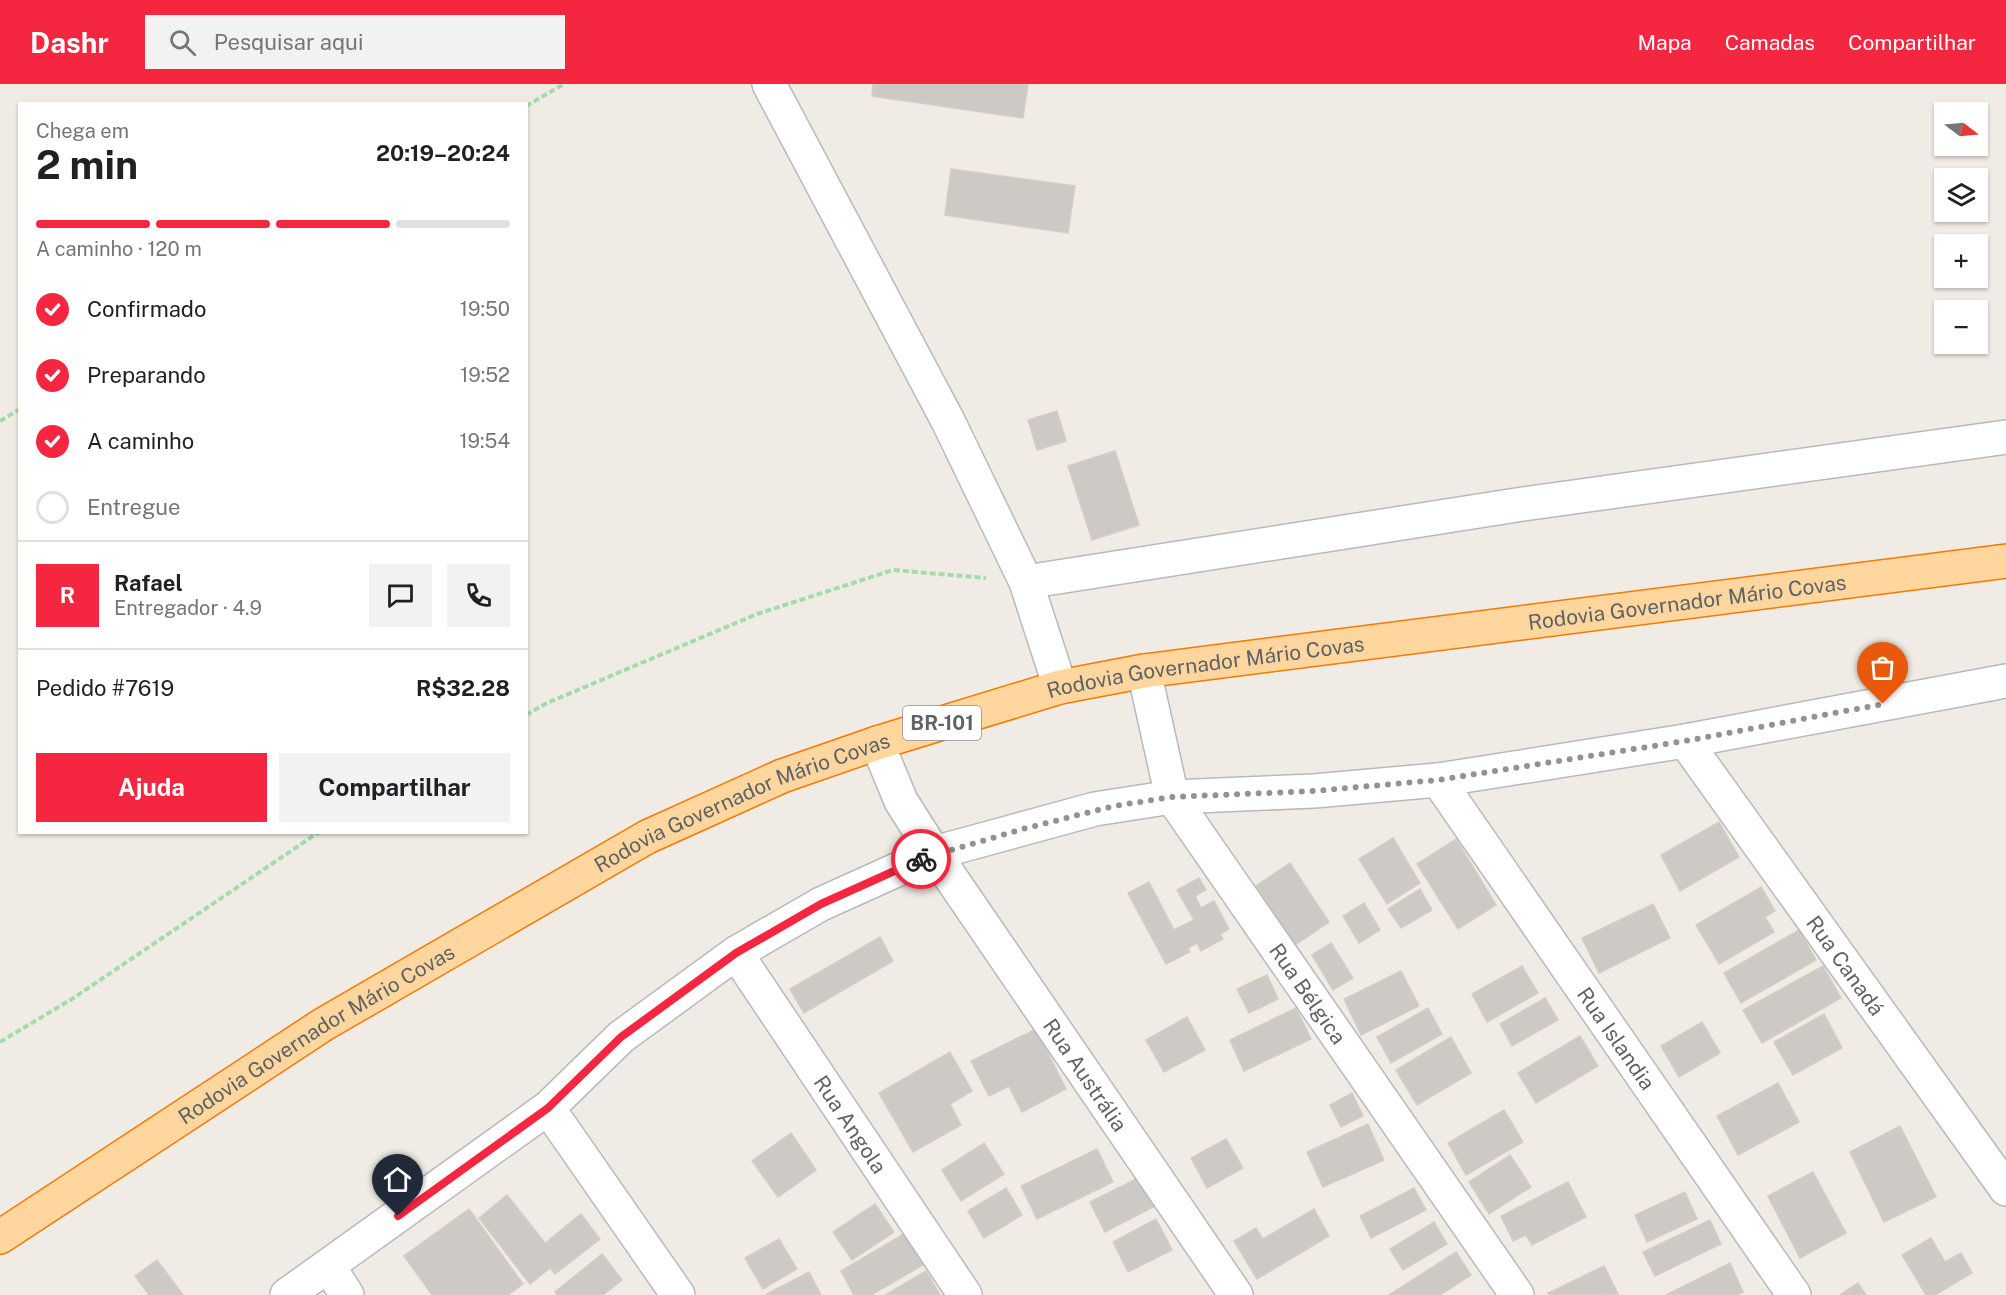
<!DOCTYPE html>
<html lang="pt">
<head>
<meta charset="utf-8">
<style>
  body { margin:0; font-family:"Public Sans",sans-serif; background:#f2f2f2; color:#202124; height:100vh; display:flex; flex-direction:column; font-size:22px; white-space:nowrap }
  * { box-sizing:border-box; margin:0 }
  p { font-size:20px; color:#757577 }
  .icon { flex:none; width:33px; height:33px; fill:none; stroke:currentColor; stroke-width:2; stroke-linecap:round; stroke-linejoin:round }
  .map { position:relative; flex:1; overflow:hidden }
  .sheet { position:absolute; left:18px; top:18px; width:510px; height:732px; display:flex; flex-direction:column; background:#fff; border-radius:0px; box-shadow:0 2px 4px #0004 }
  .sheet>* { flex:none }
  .needle { width:39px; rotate:106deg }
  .buttons { position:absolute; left:1934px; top:18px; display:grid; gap:12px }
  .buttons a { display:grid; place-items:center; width:54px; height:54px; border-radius:0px; background:#fff; box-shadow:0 2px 4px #0004; font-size:30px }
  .pin { position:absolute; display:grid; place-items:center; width:51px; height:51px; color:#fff; margin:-62px -26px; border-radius:50% 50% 50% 0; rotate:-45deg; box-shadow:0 0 6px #0007 }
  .pin .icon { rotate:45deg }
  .courier { position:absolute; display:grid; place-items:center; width:60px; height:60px; margin:-30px; border:4px solid #f5263f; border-radius:50%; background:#fff; color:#222; box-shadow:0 2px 8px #0007 }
  .summary em { font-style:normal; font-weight:700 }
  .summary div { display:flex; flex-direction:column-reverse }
  .summary { display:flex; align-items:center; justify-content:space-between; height:102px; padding:0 18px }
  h1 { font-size:39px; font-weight:700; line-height:45px }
  .bar { display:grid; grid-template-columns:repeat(4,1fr); gap:9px 6px; align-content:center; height:72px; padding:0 18px }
  .bar i { height:8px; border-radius:4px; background:#e0e0e0 }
  .bar .active { background:#f5263f }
  .bar p { grid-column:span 4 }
  .line { display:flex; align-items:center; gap:15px; padding:0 18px; border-top:2px solid #e0e0e0 }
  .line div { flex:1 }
  .round { display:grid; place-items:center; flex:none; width:63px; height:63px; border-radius:0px; background:#f2f2f2 }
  ol { padding:0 18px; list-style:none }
  li { display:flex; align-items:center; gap:18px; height:66px }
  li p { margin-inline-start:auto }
  li .icon { padding:6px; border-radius:50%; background:#f5263f; color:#fff; stroke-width:4 }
  li:last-child { color:#757577 }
  li i { width:33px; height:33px; border:3px solid #e0e0e0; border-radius:50% }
  .cta { display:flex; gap:12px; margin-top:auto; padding:12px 18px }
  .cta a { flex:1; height:69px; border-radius:0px; background:#f5263f; color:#fff; font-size:24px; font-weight:700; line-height:69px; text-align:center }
  .cta a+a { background:#f2f2f2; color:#202124 }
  header { display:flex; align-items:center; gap:36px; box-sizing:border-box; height:84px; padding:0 30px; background:#f5263f; color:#fff }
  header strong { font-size:28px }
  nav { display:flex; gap:33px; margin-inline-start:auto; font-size:21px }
  .search { width:420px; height:54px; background:#f2f2f2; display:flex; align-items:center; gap:15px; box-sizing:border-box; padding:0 21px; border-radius:0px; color:#757577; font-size:22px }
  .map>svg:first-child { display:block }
  .building { fill:#cdc9c4; stroke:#d6ccc3; stroke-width:1.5 }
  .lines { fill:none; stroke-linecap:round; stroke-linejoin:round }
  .minor-casing { stroke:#b6babd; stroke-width:36 }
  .trunk-casing { stroke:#f67900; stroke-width:36 }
  .path { stroke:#a2dca6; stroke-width:4; stroke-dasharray:6 3; stroke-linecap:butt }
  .minor { stroke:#fff; stroke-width:33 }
  .trunk { stroke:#ffd69d; stroke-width:33 }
  .done { stroke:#909393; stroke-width:6; stroke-dasharray:0 10.8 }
  .route { stroke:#f5263f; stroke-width:8 }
  .labels { text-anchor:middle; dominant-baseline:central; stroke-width:4.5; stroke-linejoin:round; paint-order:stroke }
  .shield { fill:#fff; stroke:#8e9295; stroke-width:1.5 }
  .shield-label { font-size:20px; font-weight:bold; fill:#5d6367 }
  .street-label { font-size:21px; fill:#5d6367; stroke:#fff }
</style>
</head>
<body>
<header>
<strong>Dashr</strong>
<div class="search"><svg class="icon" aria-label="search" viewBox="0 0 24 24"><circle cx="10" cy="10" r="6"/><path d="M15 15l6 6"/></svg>Pesquisar aqui</div>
<nav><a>Mapa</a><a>Camadas</a><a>Compartilhar</a></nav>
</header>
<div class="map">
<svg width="2006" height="1211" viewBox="0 0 2006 1211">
  <rect width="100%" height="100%" fill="#f0ece5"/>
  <!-- building -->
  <g class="building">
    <path d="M 873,0 L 1028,0 L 1023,34 L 872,12 Z"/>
    <path d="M 951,85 L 1075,102 L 1068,149 L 945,131 Z"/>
    <path d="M 1057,327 L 1066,357 L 1037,366 L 1028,336 Z"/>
    <path d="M 1115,367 L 1139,441 L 1092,456 L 1068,382 Z"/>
    <path d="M 1719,738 L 1739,773 L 1680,807 L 1661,771 Z"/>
    <path d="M 1393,754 L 1420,799 L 1387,820 L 1359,775 Z"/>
    <path d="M 1456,755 L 1496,821 L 1458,845 L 1417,780 Z"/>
    <path d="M 1290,779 L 1329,838 L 1295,861 L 1256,802 Z"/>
    <path d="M 1199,794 L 1206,806 L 1195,812 L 1201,824 L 1214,817 L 1229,845 L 1220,850 L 1223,855 L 1201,867 L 1197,859 L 1188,864 L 1190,868 L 1166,880 L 1128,809 L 1149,798 L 1174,846 L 1194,836 L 1177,806 Z"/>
    <path d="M 1761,803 L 1775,827 L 1765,833 L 1774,848 L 1719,880 L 1696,841 Z"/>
    <path d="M 1420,805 L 1432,826 L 1401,844 L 1388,825 Z"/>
    <path d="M 1364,819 L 1380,846 L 1359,859 L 1343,832 Z"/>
    <path d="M 1653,820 L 1670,854 L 1599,889 L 1582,854 Z"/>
    <path d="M 1799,846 L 1816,876 L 1741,919 L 1724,889 Z"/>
    <path d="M 880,853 L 893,877 L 804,929 L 790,905 Z"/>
    <path d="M 1331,859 L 1353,894 L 1333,906 L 1312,871 Z"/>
    <path d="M 1522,882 L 1538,909 L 1487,938 L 1472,910 Z"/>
    <path d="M 1823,882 L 1841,914 L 1762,959 L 1743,926 Z"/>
    <path d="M 1401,887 L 1419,922 L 1361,951 L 1344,915 Z"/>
    <path d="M 1267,891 L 1278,915 L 1249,929 L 1237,905 Z"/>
    <path d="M 1545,914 L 1558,936 L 1512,962 L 1500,940 Z"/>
    <path d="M 1296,924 L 1311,955 L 1244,987 L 1230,956 Z"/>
    <path d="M 1428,924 L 1442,950 L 1391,979 L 1377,953 Z"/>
    <path d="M 1824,930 L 1842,964 L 1793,991 L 1774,958 Z"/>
    <path d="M 1187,933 L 1205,966 L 1164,988 L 1146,956 Z"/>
    <path d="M 1702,938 L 1720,969 L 1679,993 L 1661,962 Z"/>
    <path d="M 1036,945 L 1066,1005 L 1022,1028 L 1009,1002 L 989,1012 L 971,977 Z"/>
    <path d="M 1580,952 L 1598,982 L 1536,1019 L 1518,989 Z"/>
    <path d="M 1451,953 L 1471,989 L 1417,1021 L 1396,986 Z"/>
    <path d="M 950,968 L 972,1007 L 950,1020 L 961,1041 L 913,1068 L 879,1009 Z"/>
    <path d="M 1778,999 L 1799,1038 L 1738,1071 L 1717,1032 Z"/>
    <path d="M 1352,1009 L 1363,1032 L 1341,1043 L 1330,1021 Z"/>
    <path d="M 1504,1026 L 1523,1058 L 1466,1091 L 1448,1059 Z"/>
    <path d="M 1368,1040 L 1384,1076 L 1323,1103 L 1307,1068 Z"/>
    <path d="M 1900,1042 L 1936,1113 L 1884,1138 L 1850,1068 Z"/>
    <path d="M 791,1049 L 816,1086 L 778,1113 L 752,1077 Z"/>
    <path d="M 1226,1055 L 1243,1084 L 1207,1104 L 1191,1074 Z"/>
    <path d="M 984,1059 L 1004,1090 L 961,1117 L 942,1086 Z"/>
    <path d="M 1097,1065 L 1113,1098 L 1037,1135 L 1021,1102 Z"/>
    <path d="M 1510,1071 L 1531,1103 L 1489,1130 L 1469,1098 Z"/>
    <path d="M 1813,1088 L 1846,1149 L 1800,1174 L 1768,1112 Z"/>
    <path d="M 1144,1091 L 1159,1120 L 1105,1148 L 1090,1118 Z"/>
    <path d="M 1568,1098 L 1586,1133 L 1532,1161 L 1526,1151 L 1513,1157 L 1501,1132 Z"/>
    <path d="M 1006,1104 L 1022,1131 L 984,1154 L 968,1127 Z"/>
    <path d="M 1414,1104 L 1426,1126 L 1371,1154 L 1360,1132 Z"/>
    <path d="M 1685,1108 L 1697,1135 L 1647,1158 L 1635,1131 Z"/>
    <path d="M 507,1111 L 545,1159 L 581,1130 L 600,1155 L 555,1190 L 550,1184 L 530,1200 L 479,1134 Z"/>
    <path d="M 875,1120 L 894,1148 L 852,1176 L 833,1148 Z"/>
    <path d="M 469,1125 L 523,1200 L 508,1211 L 432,1211 L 404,1172 Z"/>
    <path d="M 1314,1125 L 1329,1152 L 1257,1195 L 1234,1157 L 1256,1144 L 1263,1155 Z"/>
    <path d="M 1156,1135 L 1172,1166 L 1128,1188 L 1113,1158 Z"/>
    <path d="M 1710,1136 L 1721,1160 L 1655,1192 L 1643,1168 Z"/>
    <path d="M 1434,1138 L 1447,1160 L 1403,1186 L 1390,1165 Z"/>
    <path d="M 912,1145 L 930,1177 L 871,1211 L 854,1211 L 841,1187 Z"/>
    <path d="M 1931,1154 L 1945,1178 L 1961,1169 L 1972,1189 L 1935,1211 L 1926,1211 L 1902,1171 Z"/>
    <path d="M 779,1155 L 797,1185 L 763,1205 L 745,1174 Z"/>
    <path d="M 1456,1168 L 1471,1191 L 1440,1211 L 1389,1211 Z"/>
    <path d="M 602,1170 L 622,1196 L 603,1211 L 557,1211 L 555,1208 Z"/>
    <path d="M 157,1176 L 183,1211 L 149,1211 L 135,1192 Z"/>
    <path d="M 1730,1179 L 1743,1208 L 1737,1211 L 1666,1211 Z"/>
    <path d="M 1604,1182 L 1618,1210 L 1549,1211 L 1548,1209 Z"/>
    <path d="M 926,1187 L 940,1211 L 885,1211 Z"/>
    <path d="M 809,1188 L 821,1211 L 765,1211 Z"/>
    <path d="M 1858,1199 L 1866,1211 L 1840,1211 Z"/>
  </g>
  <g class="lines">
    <!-- minor casing -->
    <g class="minor-casing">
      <g id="minor">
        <path d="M 769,0 L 948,337 L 1026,498 L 1060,603"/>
        <path d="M 1026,498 L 1523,420 L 2006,353"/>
        <path id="s1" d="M 1144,587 L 1172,713 L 1517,1211"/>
        <path id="s2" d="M 1685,657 L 2006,1105"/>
        <path id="s3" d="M 877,659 L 901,717 L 934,769 L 1236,1211"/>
        <path id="s4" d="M 1438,696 L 1794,1211"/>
        <path id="s5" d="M 736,869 L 965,1211"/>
        <path d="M 548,1024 L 678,1211"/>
        <path d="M 329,1183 L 347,1211"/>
        <path d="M 287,1211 L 548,1024 L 621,953 L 736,869 L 821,820 L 934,769 L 1095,725 L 1172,713 L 1314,707 L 1438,696 L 1685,657 L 2006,597"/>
      </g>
    </g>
    <!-- trunk casing -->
    <g class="trunk-casing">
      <g id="trunk">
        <path id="s6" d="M 0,1153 L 324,940 L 647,753 L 782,692 L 877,659 L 1060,603 L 1144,587 L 2006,477"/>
      </g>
    </g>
    <!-- path -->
    <g class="path">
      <path d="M 526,22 L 564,0"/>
      <path d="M 0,337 L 20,325"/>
      <path d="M 526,631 L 547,619 L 757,530 L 893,486 L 986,494"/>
      <path d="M 0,958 L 72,915 L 319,748"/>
    </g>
    <!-- minor -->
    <use href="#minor" class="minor"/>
    <!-- trunk -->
    <use href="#trunk" class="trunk"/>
  </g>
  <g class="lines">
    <!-- done -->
    <path class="done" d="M 921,775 L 1023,745 L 1114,722 L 1172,713 L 1314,707 L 1438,696 L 1685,657 L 1883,620"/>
    <!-- route -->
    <path class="route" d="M 398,1132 L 548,1024 L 621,953 L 736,869 L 821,820 L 921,775"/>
  </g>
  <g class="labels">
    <!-- shield labels -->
    <rect class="shield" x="903" y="622" width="78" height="34" rx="4.5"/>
    <g class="shield-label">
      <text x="942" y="639">BR-101</text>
    </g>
    <!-- street labels -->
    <g class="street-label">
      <text stroke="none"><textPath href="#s6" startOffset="1834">Rodovia Governador Mário Covas</textPath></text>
      <text stroke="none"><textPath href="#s6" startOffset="1348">Rodovia Governador Mário Covas</textPath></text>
      <text stroke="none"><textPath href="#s6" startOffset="862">Rodovia Governador Mário Covas</textPath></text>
      <text stroke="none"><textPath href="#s2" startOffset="276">Rua Canadá</textPath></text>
      <text stroke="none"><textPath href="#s1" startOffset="368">Rua Bélgica</textPath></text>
      <text stroke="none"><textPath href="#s6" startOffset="376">Rodovia Governador Mário Covas</textPath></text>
      <text stroke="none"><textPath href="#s4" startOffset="314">Rua Islandia</textPath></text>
      <text stroke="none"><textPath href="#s3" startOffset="393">Rua Austrália</textPath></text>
      <text stroke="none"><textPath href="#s5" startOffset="206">Rua Angola</textPath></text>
    </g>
  </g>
</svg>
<div class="buttons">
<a><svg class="needle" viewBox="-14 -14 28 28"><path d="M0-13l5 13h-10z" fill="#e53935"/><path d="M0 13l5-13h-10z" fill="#757577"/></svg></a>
<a><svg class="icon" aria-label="layers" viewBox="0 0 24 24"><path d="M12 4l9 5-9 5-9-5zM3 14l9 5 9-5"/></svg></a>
<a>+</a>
<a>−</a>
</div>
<div class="pin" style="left:1883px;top:620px;background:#ea580c"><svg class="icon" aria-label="bag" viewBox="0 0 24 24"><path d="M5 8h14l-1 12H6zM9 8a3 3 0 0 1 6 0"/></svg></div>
<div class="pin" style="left:398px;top:1132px;background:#1f2937"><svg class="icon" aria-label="home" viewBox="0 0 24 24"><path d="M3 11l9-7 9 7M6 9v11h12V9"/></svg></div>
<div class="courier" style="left:921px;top:775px"><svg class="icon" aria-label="bike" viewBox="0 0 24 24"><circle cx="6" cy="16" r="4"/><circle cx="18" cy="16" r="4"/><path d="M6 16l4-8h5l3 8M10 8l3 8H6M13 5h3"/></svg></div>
<section class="sheet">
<div class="summary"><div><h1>2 min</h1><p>Chega em</p></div><em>20:19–20:24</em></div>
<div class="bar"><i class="active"></i><i class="active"></i><i class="active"></i><i></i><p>A caminho · 120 m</p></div>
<ol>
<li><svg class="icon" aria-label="check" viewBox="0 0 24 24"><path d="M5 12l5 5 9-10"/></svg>Confirmado<p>19:50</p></li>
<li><svg class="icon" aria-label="check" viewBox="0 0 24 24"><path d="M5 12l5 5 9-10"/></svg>Preparando<p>19:52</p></li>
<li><svg class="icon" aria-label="check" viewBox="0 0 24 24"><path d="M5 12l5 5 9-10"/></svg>A caminho<p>19:54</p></li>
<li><i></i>Entregue</li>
</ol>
<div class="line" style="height:108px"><b class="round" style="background:#f5263f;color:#fff">R</b><div><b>Rafael</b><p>Entregador · 4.9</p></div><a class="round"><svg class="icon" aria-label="chat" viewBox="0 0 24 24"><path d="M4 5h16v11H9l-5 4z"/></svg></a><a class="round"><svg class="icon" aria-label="phone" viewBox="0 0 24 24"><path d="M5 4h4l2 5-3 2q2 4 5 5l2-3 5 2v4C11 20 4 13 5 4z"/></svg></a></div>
<div class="line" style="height:78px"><div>Pedido #7619</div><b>R$32.28</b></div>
<div class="cta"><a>Ajuda</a><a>Compartilhar</a></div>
</section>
</div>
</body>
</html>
